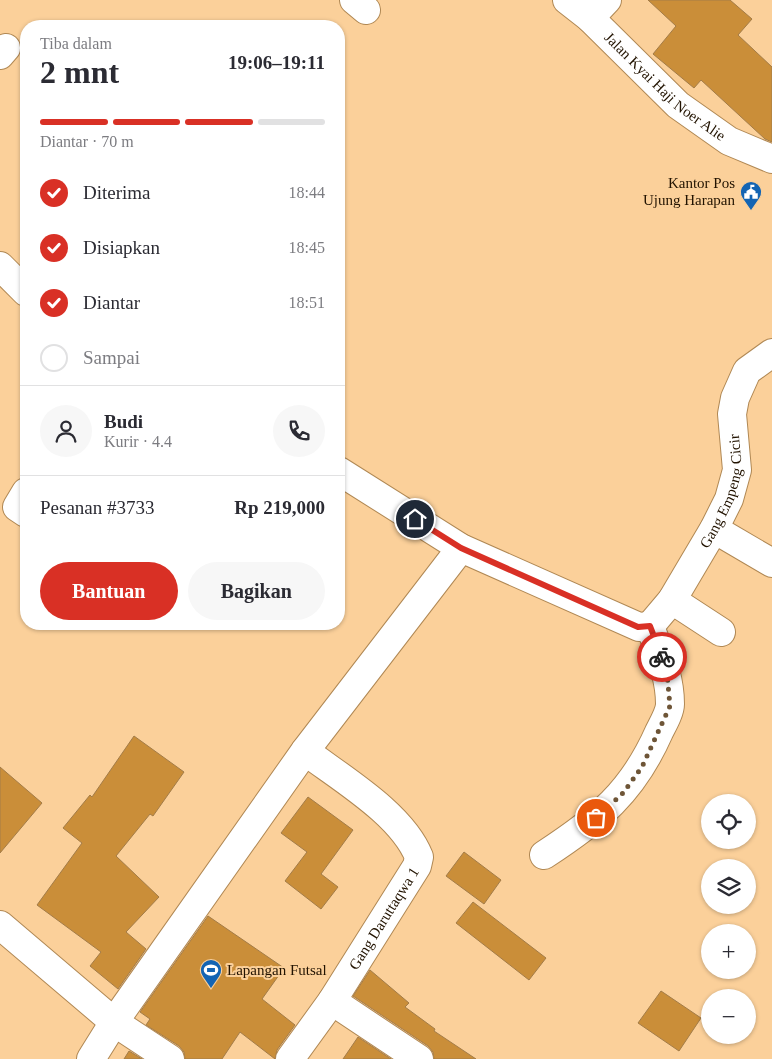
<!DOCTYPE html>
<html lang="id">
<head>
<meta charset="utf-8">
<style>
  body { margin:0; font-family:"Times New Roman",serif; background:#f7f7f7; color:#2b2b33; height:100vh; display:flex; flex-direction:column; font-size:19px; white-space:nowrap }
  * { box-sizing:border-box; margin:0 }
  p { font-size:16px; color:#7c7c81 }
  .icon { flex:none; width:28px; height:28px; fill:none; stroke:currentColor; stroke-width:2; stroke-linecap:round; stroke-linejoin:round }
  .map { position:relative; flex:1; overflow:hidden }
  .panel { position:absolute; left:20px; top:20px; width:325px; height:610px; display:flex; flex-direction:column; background:#fff; border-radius:20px; box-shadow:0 1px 4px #0004 }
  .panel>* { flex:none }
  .tools { position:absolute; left:701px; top:794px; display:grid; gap:10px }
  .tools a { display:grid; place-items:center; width:55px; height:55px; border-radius:50%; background:#fff; box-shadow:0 1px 4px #0004; font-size:25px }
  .pin { position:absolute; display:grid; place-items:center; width:42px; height:42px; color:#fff; margin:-21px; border:2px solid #fff; border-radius:50%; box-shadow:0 1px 5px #0007 }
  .courier { position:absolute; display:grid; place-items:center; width:50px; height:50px; margin:-25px; border:4px solid #d93025; border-radius:50%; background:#fff; color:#222; box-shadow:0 1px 6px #0007 }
  .overview em { font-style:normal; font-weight:700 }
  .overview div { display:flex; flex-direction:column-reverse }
  .overview { display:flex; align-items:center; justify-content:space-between; height:85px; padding:0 20px }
  h1 { font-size:32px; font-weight:700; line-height:38px }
  .bar { display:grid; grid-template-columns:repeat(4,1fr); gap:8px 5px; align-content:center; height:60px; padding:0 20px }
  .bar i { height:6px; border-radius:4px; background:#e1e1e2 }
  .bar .selected { background:#d93025 }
  .bar p { grid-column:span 4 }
  .line { display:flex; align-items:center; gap:12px; padding:0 20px; border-top:1px solid #e1e1e2 }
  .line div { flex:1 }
  .round { display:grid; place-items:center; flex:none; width:52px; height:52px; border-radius:26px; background:#f7f7f7 }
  ol { padding:0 20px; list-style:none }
  li { display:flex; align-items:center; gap:15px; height:55px }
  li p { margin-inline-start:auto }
  li .icon { padding:5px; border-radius:50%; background:#d93025; color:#fff; stroke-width:4 }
  li:last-child { color:#7c7c81 }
  li i { width:28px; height:28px; border:2px solid #e1e1e2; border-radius:50% }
  .action { display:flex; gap:10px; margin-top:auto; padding:10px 20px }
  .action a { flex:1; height:58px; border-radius:30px; background:#d93025; color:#fff; font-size:20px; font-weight:700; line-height:58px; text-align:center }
  .action a+a { background:#f7f7f7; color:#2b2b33 }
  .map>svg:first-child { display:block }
  .building { fill:#ca8e39; stroke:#a37c48 }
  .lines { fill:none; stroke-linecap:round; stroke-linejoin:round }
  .minor-casing { stroke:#b08854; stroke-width:30 }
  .minor { stroke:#fff; stroke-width:28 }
  .done { stroke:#6e5537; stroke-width:5; stroke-dasharray:0 9 }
  .route { stroke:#d93025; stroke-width:6 }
  .labels { text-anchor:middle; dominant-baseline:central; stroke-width:4; stroke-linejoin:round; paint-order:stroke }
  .street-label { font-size:15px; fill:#221301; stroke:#fbd09a }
  .poi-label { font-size:15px; fill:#221301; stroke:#fbd09a; text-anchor:end }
</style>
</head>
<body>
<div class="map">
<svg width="772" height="1059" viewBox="0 0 772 1059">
  <rect width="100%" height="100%" fill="#fbd09a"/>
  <!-- building -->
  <g class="building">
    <path d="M 648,0 L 730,0 L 752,19 L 738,35 L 772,67 L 772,142 L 765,139 L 701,80 L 694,88 L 653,54 L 676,26 Z"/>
    <path d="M 134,736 L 184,772 L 153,816 L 150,814 L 116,856 L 159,897 L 126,932 L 146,949 L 118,989 L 90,966 L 101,952 L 37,905 L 82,843 L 63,828 L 90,795 L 92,797 Z"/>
    <path d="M 0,767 L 42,803 L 0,853 Z"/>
    <path d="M 308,797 L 353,830 L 321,874 L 338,887 L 321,909 L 285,881 L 307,852 L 281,833 Z"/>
    <path d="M 464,852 L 501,880 L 484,904 L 446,876 Z"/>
    <path d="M 473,902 L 546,958 L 529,980 L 456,923 Z"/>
    <path d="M 208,916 L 284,968 L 262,999 L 295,1025 L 277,1050 L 275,1059 L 240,1032 L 222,1059 L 185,1059 L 184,1052 L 179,1046 L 146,1025 L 150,1019 L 140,1012 Z"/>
    <path d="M 370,970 L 409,1003 L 405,1007 L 435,1029 L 434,1031 L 476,1059 L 434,1059 L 433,1052 L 428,1046 L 353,996 Z"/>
    <path d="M 661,991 L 701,1018 L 679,1051 L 638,1023 Z"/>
    <path d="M 358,1037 L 391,1059 L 343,1059 Z"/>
    <path d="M 129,1051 L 142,1059 L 124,1059 Z"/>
  </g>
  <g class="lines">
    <!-- minor casing -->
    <g class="minor-casing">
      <g id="minor">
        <path d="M 354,0 L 366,10"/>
        <path id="s1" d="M 567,0 L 590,18 L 678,105 L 729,141 L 772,159"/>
        <path d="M 590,18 L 607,0"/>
        <path d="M 0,55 L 6,48"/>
        <path d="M 0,266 L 26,292"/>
        <path d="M 339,471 L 461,548 L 639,627 L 650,626"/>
        <path d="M 26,492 L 17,507 L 26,513"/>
        <path d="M 714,529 L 772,563"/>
        <path d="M 672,600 L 721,632"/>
        <path id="s2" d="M 650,626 L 672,600 L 714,529 L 729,499 L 737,470 L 732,414 L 735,398 L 747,371 L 772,353"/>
        <path d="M 544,855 C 599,819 632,793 659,732 C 663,724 670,712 670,704 C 670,676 659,652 650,626"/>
        <path d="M 0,925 L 114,1022 L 170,1059"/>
        <path d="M 332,1001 L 419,1059"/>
        <path d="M 91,1059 L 114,1022 L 305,751 L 461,548"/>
        <path id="s3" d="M 290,1059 L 332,1001 L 417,866 L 419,857 C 402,814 342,779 305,751"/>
      </g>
    </g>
    <!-- minor -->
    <use href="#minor" class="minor"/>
  </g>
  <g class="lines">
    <!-- done -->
    <path class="done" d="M 596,818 L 623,793 L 642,767 L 670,706 L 667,673 L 662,657"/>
    <!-- route -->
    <path class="route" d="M 415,519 L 461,548 L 638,627 L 650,626 L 662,657"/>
  </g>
  <!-- icons -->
  <defs>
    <g id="civic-pin" transform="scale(1.125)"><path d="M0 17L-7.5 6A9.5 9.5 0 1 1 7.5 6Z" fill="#1364b3" stroke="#fbd09a"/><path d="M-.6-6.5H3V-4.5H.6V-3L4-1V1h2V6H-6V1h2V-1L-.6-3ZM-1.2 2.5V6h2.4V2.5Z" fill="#fff"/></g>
    <g id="stadium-pin" transform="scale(1.125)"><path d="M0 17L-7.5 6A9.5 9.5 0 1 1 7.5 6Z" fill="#1364b3" stroke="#fbd09a"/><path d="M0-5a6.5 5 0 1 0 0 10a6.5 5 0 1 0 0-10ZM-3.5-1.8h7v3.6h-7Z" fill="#fff"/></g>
  </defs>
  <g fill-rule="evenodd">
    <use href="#civic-pin" x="751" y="192"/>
    <use href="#stadium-pin" x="211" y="970"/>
  </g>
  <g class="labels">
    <!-- street labels -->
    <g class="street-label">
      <text stroke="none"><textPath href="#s1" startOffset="131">Jalan Kyai Haji Noer Alie</textPath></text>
      <text stroke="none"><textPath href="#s2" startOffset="156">Gang Empeng Cicir</textPath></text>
      <text stroke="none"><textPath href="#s3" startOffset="169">Gang Daruttaqwa 1</textPath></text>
    </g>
    <!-- poi labels -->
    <g class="poi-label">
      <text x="735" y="183">Kantor Pos<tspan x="735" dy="17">Ujung Harapan</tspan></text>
      <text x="227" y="970" text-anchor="start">Lapangan Futsal</text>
    </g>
  </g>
</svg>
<div class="tools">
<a><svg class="icon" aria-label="locate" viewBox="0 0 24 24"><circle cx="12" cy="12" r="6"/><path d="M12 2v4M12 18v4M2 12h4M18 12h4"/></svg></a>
<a><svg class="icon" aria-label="layers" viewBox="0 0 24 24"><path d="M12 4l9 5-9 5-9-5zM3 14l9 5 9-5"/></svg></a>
<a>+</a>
<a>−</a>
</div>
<div class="pin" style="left:596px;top:818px;background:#ea580c"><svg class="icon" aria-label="bag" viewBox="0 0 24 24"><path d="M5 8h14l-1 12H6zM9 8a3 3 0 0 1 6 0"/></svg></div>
<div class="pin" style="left:415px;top:519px;background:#1f2937"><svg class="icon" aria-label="home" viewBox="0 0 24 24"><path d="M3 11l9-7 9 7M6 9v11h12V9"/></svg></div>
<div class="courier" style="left:662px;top:657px"><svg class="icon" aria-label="bike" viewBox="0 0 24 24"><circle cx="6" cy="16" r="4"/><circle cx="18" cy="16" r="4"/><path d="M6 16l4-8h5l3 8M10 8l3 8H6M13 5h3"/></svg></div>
<section class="panel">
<div class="overview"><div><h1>2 mnt</h1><p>Tiba dalam</p></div><em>19:06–19:11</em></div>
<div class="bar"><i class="selected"></i><i class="selected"></i><i class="selected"></i><i></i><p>Diantar · 70 m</p></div>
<ol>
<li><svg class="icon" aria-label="check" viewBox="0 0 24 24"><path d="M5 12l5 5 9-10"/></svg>Diterima<p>18:44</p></li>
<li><svg class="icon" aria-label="check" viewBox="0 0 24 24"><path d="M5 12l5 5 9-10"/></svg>Disiapkan<p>18:45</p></li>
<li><svg class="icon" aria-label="check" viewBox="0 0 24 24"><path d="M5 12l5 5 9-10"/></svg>Diantar<p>18:51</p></li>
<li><i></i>Sampai</li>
</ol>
<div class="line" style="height:90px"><a class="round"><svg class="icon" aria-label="person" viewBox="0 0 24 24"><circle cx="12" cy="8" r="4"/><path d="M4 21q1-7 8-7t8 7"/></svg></a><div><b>Budi</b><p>Kurir · 4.4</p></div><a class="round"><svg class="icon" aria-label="phone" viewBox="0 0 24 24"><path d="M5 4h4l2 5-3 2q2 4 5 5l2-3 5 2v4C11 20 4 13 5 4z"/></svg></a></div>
<div class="line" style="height:65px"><div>Pesanan #3733</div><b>Rp 219,000</b></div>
<div class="action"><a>Bantuan</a><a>Bagikan</a></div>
</section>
</div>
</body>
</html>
